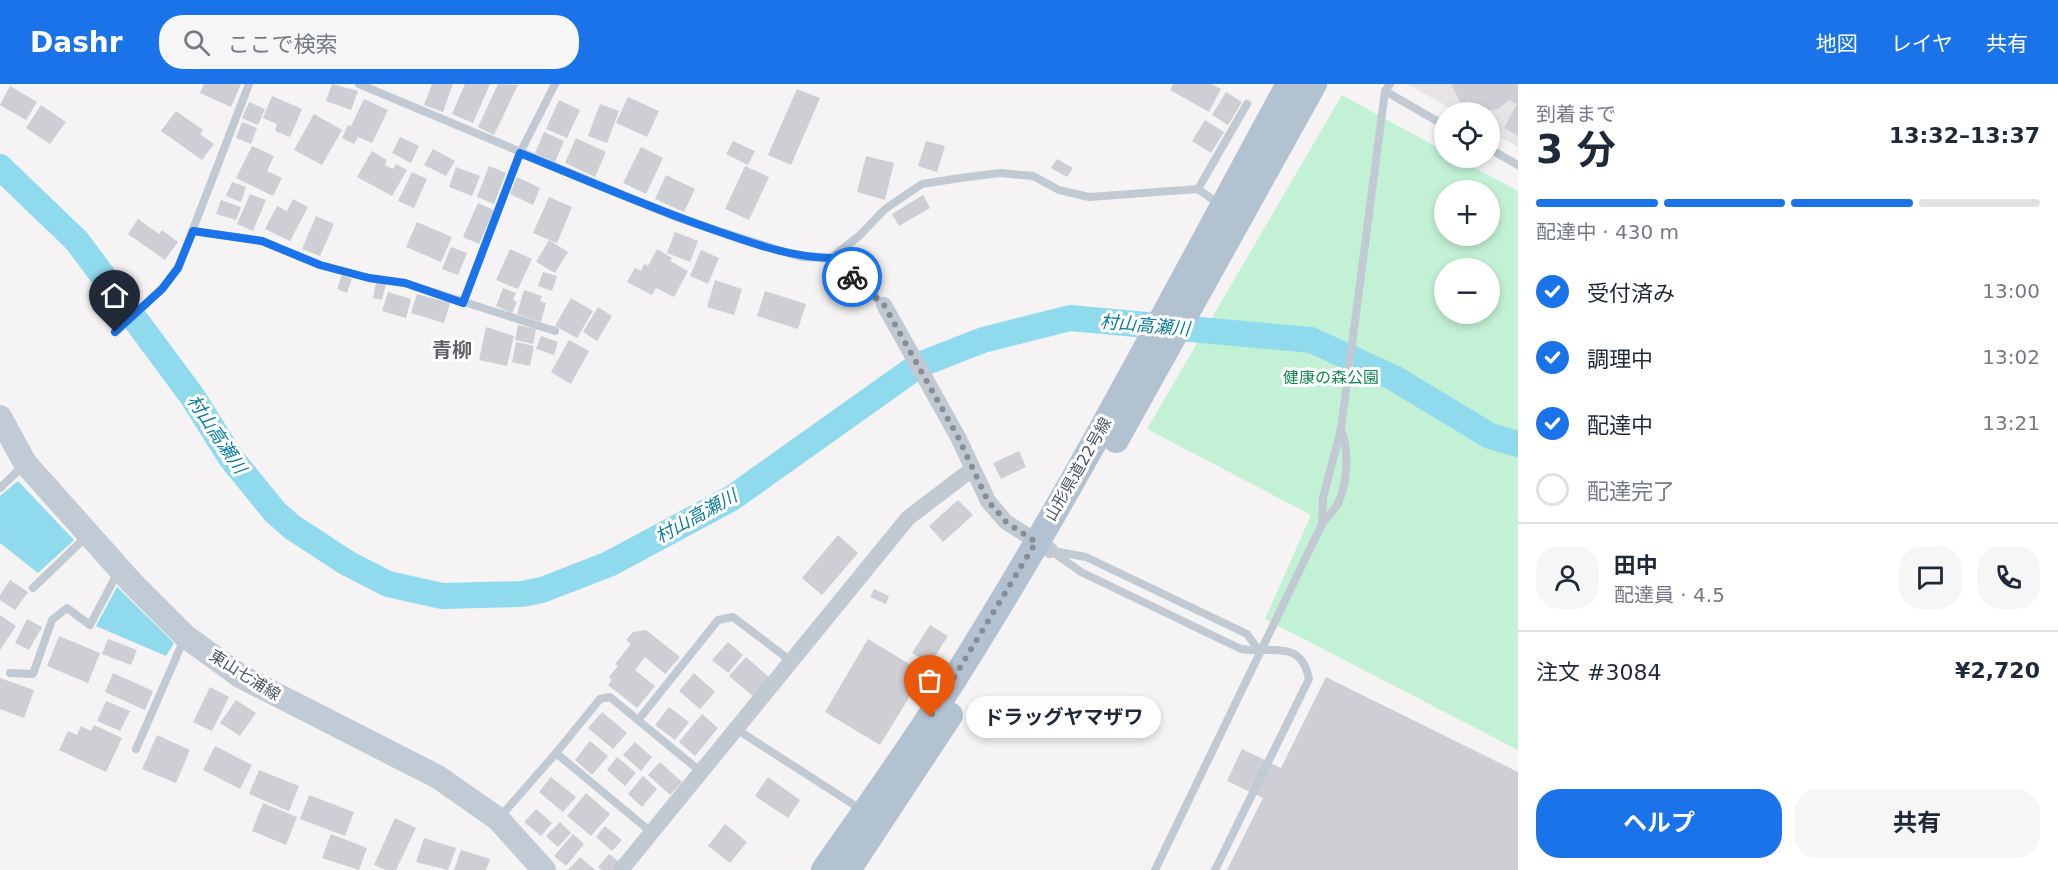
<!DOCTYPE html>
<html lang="ja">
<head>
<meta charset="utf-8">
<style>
  body { margin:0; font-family:"DejaVu Sans","Noto Sans JP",sans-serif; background:#f6f6f7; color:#1f2937; height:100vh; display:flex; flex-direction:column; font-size:22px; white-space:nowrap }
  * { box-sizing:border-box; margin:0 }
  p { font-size:20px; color:#747a83 }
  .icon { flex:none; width:33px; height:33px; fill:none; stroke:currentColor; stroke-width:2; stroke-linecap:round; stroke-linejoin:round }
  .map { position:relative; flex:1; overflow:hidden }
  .details { display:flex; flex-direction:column; background:#fff; width:540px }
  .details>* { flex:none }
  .fabs { position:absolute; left:1434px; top:18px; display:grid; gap:12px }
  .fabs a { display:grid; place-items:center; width:66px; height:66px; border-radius:50%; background:#fff; box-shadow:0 3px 9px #0003; font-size:30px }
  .pin { position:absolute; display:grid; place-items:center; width:51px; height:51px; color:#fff; margin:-62px -26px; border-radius:50% 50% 50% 0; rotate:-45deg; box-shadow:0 0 6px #0007 }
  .pin .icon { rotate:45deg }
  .courier { position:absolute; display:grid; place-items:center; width:60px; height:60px; margin:-30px; border:4px solid #1a73e8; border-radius:50%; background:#fff; color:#222; box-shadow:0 2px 8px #0007 }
  .bubble { position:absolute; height:42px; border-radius:21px; background:#fff; box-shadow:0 3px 9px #0003; font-size:20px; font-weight:700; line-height:42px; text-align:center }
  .summary em { font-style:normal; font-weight:700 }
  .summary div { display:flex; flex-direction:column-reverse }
  .summary { display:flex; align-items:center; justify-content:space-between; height:102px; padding:0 18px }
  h1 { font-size:39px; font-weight:700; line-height:45px }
  .bar { display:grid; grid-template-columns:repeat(4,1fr); gap:9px 6px; align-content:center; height:72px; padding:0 18px }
  .bar i { height:8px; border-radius:4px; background:#e0e1e3 }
  .bar .selected { background:#1a73e8 }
  .bar p { grid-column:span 4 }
  .line { display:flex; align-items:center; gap:15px; padding:0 18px; border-top:2px solid #e0e1e3 }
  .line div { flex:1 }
  .round { display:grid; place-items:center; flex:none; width:63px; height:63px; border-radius:24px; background:#f6f6f7 }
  ol { padding:0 18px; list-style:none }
  li { display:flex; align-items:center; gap:18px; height:66px }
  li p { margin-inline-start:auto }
  li .icon { padding:6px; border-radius:50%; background:#1a73e8; color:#fff; stroke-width:4 }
  li:last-child { color:#747a83 }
  li i { width:33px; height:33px; border:3px solid #e0e1e3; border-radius:50% }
  .button { display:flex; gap:12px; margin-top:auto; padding:12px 18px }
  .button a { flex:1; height:69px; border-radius:24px; background:#1a73e8; color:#fff; font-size:24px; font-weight:700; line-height:69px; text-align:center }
  .button a+a { background:#f6f6f7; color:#1f2937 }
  header { display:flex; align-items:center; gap:36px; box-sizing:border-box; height:84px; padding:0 30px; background:#1a73e8; color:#fff }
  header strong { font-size:28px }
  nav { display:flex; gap:33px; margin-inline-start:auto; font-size:21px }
  .search { width:420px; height:54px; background:#f6f6f7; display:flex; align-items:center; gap:15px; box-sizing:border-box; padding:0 21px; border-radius:24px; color:#747a83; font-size:22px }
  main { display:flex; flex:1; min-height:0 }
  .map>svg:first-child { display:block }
  .education { fill:#e6e4e5 }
  .green { fill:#c3f1d5; fill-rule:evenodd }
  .water { fill:#90daee }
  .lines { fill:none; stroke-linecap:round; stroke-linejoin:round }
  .river { stroke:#90daee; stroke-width:26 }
  .building { fill:#cdcfd5 }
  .service { stroke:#c1cad2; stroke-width:8 }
  .minor { stroke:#c1cad2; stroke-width:16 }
  .secondary { stroke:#c1cbd6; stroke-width:24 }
  .primary { stroke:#b3c2d1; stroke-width:26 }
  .done { stroke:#868d94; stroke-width:6; stroke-dasharray:0 10.8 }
  .route { stroke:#1a73e8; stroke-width:8 }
  .labels { text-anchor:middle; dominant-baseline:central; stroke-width:6; stroke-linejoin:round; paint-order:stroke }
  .park-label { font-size:16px; fill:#17864f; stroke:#fff }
  .street-label { font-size:16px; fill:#4a5661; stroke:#fff }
  .water-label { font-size:18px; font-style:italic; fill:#0c7c9b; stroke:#fff }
  .quarter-label { font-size:20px; font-weight:bold; fill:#5f6368; stroke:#fff }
</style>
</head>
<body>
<header>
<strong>Dashr</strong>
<div class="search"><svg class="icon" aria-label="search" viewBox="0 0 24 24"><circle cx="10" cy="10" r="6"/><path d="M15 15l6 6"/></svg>ここで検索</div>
<nav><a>地図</a><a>レイヤ</a><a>共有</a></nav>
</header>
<main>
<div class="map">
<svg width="1518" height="786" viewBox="0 0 1518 786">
  <rect width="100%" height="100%" fill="#f5f3f3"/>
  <!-- education -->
  <path class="education" d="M 1407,0 L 1518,0 L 1518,63 L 1490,47 L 1490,28 L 1457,28 Z"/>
  <!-- green -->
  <path class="green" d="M 1342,11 L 1444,67 L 1444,74 L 1456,74 L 1518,107 L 1518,666 L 1265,535 L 1311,431 L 1147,345 ZM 1444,106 L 1490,106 L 1490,152 L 1444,152 ZM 1444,184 L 1490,184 L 1490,230 L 1444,230 Z"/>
  <!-- water -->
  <g class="water">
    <path d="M 18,397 L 74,456 L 38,489 L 0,459 L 0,412 Z"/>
    <path d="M 117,503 L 174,559 L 166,572 L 96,542 Z"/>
  </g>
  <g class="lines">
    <!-- river -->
    <path class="river" d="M 0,83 L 77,157 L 192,312 L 231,374 L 275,428 L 292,443 L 347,479 L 388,500 L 442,512 L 522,510 L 542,506 L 609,480 L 732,414 L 919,281 L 983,256 L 1070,234 L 1311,256 L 1394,294 L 1490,352 L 1518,360"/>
  </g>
  <!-- building -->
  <g class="building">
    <path d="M 204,0 L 241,0 L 231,23 L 200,9 Z"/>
    <path d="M 332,0 L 358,7 L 351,26 L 326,17 Z"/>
    <path d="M 432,0 L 453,0 L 443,28 L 424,21 Z"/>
    <path d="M 465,0 L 490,0 L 473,39 L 452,30 Z"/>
    <path d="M 498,0 L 518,1 L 494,51 L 478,43 Z"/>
    <path d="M 1173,0 L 1211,0 L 1221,5 L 1209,28 L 1170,6 Z"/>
    <path d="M 1451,0 L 1518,0 L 1518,52 L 1504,44 L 1517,20 L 1509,16 L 1498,25 L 1477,28 L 1461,20 Z"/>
    <path d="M 10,2 L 37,18 L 26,36 L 0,21 Z"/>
    <path d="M 797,5 L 820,14 L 791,81 L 768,71 Z"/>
    <path d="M 1226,8 L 1242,18 L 1228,41 L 1212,31 Z"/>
    <path d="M 272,12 L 302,25 L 290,53 L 275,47 L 277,40 L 263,34 Z"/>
    <path d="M 628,13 L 659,27 L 647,53 L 616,39 Z"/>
    <path d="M 364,15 L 388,26 L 372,59 L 358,53 L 354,60 L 342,54 L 348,41 L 351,42 Z"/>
    <path d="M 559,16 L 580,26 L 567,54 L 546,45 Z"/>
    <path d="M 249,18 L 265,25 L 258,41 L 242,34 Z"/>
    <path d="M 600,20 L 619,27 L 607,59 L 588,52 Z"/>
    <path d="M 41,21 L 66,38 L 50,60 L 26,44 Z"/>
    <path d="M 176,27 L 203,46 L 200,50 L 214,60 L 202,76 L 161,47 Z"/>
    <path d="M 314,30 L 342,46 L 322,81 L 294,66 Z"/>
    <path d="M 1205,36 L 1224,48 L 1211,69 L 1192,57 Z"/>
    <path d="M 242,38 L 257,44 L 251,60 L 236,54 Z"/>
    <path d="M 544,48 L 564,57 L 555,78 L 535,69 Z"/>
    <path d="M 400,53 L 419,62 L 411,79 L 392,69 Z"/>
    <path d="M 576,54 L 606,68 L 595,93 L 565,79 Z"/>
    <path d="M 733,57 L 755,67 L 748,81 L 726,70 Z"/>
    <path d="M 926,57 L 945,62 L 937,88 L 918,82 Z"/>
    <path d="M 252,62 L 274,72 L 267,87 L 282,94 L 273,112 L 236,94 Z"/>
    <path d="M 641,63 L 663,74 L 646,110 L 623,99 Z"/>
    <path d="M 433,65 L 455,77 L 446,92 L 424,81 Z"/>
    <path d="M 372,67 L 387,76 L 385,81 L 393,85 L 396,80 L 407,86 L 392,112 L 357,93 Z"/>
    <path d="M 866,72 L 894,79 L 885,116 L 857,108 Z"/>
    <path d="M 1057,75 L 1073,84 L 1067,93 L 1051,84 Z"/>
    <path d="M 489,82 L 506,89 L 494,120 L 477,113 Z"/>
    <path d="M 745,82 L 769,93 L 749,136 L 725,125 Z"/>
    <path d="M 456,83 L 480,92 L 472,112 L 449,103 Z"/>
    <path d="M 412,88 L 427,95 L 414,124 L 398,117 Z"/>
    <path d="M 666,91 L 695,105 L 684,128 L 655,115 Z"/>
    <path d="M 517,93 L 540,104 L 533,121 L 510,110 Z"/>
    <path d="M 232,98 L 246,103 L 241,118 L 226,112 Z"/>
    <path d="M 250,110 L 266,116 L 253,147 L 237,140 Z"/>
    <path d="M 923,111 L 930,124 L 899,142 L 892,130 Z"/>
    <path d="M 549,113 L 572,123 L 557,159 L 533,149 Z"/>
    <path d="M 293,115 L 308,123 L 290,157 L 265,145 L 277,122 L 287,127 Z"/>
    <path d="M 221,116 L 241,123 L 236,136 L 216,130 Z"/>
    <path d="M 478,119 L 494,126 L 479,160 L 463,153 Z"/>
    <path d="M 316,132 L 334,140 L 320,172 L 302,165 Z"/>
    <path d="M 138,135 L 159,150 L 162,146 L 178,158 L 165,176 L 128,150 Z"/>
    <path d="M 417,138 L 452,153 L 441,178 L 406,163 Z"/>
    <path d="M 675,148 L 698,157 L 690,178 L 667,169 Z"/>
    <path d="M 549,156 L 568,168 L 555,189 L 536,178 Z"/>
    <path d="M 451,163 L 467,169 L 458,191 L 442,185 Z"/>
    <path d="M 510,165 L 532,175 L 518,205 L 496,196 Z"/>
    <path d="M 657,165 L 672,174 L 670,177 L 688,187 L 674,213 L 656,204 L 652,211 L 627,198 L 635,184 L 641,187 L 644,180 L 648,182 Z"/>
    <path d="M 701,166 L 719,174 L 708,200 L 690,192 Z"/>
    <path d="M 856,170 L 877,184 L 869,196 L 848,182 Z"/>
    <path d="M 543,188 L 557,192 L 552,207 L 538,202 Z"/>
    <path d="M 342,191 L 352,195 L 347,209 L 337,205 Z"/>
    <path d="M 715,196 L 742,205 L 734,231 L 707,223 Z"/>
    <path d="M 376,198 L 386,200 L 382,216 L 373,214 Z"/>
    <path d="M 503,204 L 516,209 L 513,216 L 517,218 L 512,229 L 496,222 Z"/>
    <path d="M 524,206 L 542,212 L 540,217 L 546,219 L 541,238 L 517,230 Z"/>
    <path d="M 765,207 L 806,220 L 798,245 L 757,232 Z"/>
    <path d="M 388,208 L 411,215 L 406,234 L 382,227 Z"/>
    <path d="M 417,210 L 450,219 L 444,239 L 411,229 Z"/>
    <path d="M 571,214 L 593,227 L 577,254 L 555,242 Z"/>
    <path d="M 598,223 L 612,232 L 597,257 L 583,248 Z"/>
    <path d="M 518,241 L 536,245 L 533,260 L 515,256 Z"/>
    <path d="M 486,243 L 514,252 L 507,282 L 479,276 Z"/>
    <path d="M 541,252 L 558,258 L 554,271 L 536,265 Z"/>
    <path d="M 569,256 L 589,267 L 571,300 L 551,288 Z"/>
    <path d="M 516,258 L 534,262 L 530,282 L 512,278 Z"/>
    <path d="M 1019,367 L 1026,383 L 1001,395 L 993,379 Z"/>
    <path d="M 958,416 L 973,431 L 943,458 L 929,442 Z"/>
    <path d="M 838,451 L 858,469 L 822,511 L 802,494 Z"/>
    <path d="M 10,496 L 28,508 L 15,526 L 0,516 L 0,511 Z"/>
    <path d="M 874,505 L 889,512 L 886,520 L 870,513 Z"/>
    <path d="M 0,531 L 16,542 L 0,566 Z"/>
    <path d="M 27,535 L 42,543 L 29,566 L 15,559 Z"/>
    <path d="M 930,541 L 948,552 L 930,580 L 912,569 Z"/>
    <path d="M 646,546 L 680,573 L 665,590 L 645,573 L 635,586 L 655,602 L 637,624 L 608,601 L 612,596 L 609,593 L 618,582 L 615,580 L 631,560 L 626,556 L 633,548 Z"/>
    <path d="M 59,552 L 100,569 L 88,599 L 47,582 Z"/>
    <path d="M 108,555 L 137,566 L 131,581 L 102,570 Z"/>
    <path d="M 868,555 L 924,589 L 880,661 L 825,628 Z"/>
    <path d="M 728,558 L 743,571 L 728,589 L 712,576 Z"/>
    <path d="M 746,573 L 770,594 L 754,613 L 729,592 Z"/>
    <path d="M 113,589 L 153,607 L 145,626 L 105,608 Z"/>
    <path d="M 694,589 L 715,608 L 700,625 L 679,607 Z"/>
    <path d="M 1326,593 L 1518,688 L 1518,786 L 1227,786 L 1263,714 L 1227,697 L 1242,665 L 1281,684 Z"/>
    <path d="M 0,594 L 34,606 L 24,634 L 0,625 Z"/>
    <path d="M 210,603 L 229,613 L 212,647 L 193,638 Z"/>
    <path d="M 236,616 L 256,629 L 240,652 L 220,639 Z"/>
    <path d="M 106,617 L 130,627 L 120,647 L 97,637 Z"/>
    <path d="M 669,623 L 689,638 L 675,656 L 655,641 Z"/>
    <path d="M 602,628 L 627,649 L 613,665 L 588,644 Z"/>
    <path d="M 702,630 L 718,644 L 695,672 L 679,658 Z"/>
    <path d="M 94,641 L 122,654 L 106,688 L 59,666 L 68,647 L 77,651 L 81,642 L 91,647 Z"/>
    <path d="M 157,651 L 190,666 L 176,699 L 142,685 Z"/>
    <path d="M 590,657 L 608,672 L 592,691 L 575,676 Z"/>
    <path d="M 635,658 L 652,673 L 641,687 L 623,671 Z"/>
    <path d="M 215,662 L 252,681 L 240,705 L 203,686 Z"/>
    <path d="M 617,673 L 636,689 L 625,702 L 607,686 Z"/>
    <path d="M 660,678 L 682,698 L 670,711 L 648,691 Z"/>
    <path d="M 259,686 L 299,702 L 289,727 L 249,710 Z"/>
    <path d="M 643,692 L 657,705 L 642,723 L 628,710 Z"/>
    <path d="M 551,693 L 576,713 L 563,728 L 539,708 Z"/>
    <path d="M 768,693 L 800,716 L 788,734 L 755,712 Z"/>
    <path d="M 586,709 L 610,730 L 591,752 L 567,732 Z"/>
    <path d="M 309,711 L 354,728 L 345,752 L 300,735 Z"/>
    <path d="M 263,719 L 297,733 L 286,761 L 252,747 Z"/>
    <path d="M 536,725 L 552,739 L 541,752 L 524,738 Z"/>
    <path d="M 395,734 L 416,744 L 396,786 L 386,786 L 374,781 Z"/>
    <path d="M 560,738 L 571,749 L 558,763 L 546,752 Z"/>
    <path d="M 725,740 L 747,758 L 730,779 L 708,762 Z"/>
    <path d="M 605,742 L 622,756 L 612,767 L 596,753 Z"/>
    <path d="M 331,750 L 367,764 L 359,786 L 322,774 Z"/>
    <path d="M 573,750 L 584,760 L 566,782 L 554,772 Z"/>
    <path d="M 424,754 L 456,764 L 448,786 L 416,778 Z"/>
    <path d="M 461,766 L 490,775 L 486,786 L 454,786 Z"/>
    <path d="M 609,770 L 619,778 L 612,786 L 602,786 L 598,783 Z"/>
    <path d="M 580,773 L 595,786 L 568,786 Z"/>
  </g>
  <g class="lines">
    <!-- service -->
    <g class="service">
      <path d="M 359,0 L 678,134 L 801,173 L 831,174 L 884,221"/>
      <path d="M 1390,0 L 1385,7 L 1444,41"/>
      <path d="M 1490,65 L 1518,81"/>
      <path d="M 1198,105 L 1247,20"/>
      <path d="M 193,147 L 262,157 L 320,181 L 369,194 L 405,199 L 555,247"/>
      <path d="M 831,174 L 859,152 L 885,125 L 922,100 L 960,94 L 1000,89 L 1033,92 L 1059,106 L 1089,113 L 1198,105 L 1219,120"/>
      <path d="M 463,219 L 520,69 L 555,0"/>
      <path d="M 115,248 L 162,205 L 178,184 L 249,0"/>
      <path d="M 0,404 L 25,380"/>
      <path d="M 1322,440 L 1323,414 L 1341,345 L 1385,7"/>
      <path d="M 1050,466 L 1081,488 L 1241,565 C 1271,570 1301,554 1309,595 L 1215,786"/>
      <path d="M 1053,467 L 1086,473 L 1247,550 L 1260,568"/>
      <path d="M 33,504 L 87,452"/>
      <path d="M 10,589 L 33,590 L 52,536 L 67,524 L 90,541 L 118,488"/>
      <path d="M 639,635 L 718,536 L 733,533 L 791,577"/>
      <path d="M 736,645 L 862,726"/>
      <path d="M 136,665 L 185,553"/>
      <path d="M 556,669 L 600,615 L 610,613 L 701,688"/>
      <path d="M 500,733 L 556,669 L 651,748"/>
      <path d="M 1155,786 L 1322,440 C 1327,433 1336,425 1339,417 C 1348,396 1349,366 1341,345"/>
    </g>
    <!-- minor -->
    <g class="minor">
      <path d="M 884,221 L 958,353 L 988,417 L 1006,438 L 1050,466"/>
      <path d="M 621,786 L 908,434 L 971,386"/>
    </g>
    <!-- secondary -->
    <path class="secondary" d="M 0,333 L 25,379 L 133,500 L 185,552 L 240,592 L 438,693 L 498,735 L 544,786"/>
    <!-- primary -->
    <g class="primary">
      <path d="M 1116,356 L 1314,0"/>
      <path d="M 824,786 C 873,716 923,646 968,573 C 1084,387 1184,192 1289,0"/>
      <path d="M 848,786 L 950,631"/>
    </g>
  </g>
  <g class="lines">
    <!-- done -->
    <path class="done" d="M 852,193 L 884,221 L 958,353 L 988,417 L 1006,438 L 1036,458 L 930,633"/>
    <!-- route -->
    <path class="route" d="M 115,248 L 162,205 L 178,184 L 193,147 L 262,157 L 320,181 L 369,194 L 405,199 L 463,219 L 520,69 C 586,96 652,125 720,148 C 757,161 792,173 831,174 L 852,193"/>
  </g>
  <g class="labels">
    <!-- park labels -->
    <g class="park-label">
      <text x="1331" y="293">健康の森公園</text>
    </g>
    <!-- street labels -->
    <g class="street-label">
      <text transform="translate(1078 385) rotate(-60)">山形県道22号線</text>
      <text transform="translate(245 591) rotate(32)">東山七浦線</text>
    </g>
    <!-- water labels -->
    <g class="water-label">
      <text transform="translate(1145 241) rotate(5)">村山高瀬川</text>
      <text transform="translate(217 350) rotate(56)">村山高瀬川</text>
      <text transform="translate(696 432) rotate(-29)">村山高瀬川</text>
    </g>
    <!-- quarter labels -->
    <g class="quarter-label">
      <text x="452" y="266">青柳</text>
    </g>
  </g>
</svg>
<div class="fabs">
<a><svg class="icon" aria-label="locate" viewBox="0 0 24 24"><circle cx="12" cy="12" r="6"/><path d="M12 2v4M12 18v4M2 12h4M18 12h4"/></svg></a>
<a>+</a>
<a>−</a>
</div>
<div class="pin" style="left:930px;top:633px;background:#ea580c"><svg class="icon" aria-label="bag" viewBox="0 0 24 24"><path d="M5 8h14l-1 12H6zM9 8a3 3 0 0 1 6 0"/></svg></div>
<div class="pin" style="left:115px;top:248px;background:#1f2937"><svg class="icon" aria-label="home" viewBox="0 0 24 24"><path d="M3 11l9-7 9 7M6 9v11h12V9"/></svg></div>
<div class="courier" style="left:852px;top:193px"><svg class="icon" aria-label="bike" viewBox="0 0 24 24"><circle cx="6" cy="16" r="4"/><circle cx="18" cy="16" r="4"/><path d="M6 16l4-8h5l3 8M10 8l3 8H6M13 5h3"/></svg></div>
<div class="bubble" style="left:966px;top:612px;width:195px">ドラッグヤマザワ</div>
</div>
<section class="details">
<div class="summary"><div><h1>3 分</h1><p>到着まで</p></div><em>13:32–13:37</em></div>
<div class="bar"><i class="selected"></i><i class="selected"></i><i class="selected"></i><i></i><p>配達中 · 430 m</p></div>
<ol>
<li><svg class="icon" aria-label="check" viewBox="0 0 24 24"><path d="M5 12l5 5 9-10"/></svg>受付済み<p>13:00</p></li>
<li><svg class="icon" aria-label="check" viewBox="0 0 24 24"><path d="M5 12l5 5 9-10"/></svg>調理中<p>13:02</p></li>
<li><svg class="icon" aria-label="check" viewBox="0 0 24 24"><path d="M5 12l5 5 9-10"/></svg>配達中<p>13:21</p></li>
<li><i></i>配達完了</li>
</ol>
<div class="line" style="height:108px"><a class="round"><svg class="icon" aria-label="person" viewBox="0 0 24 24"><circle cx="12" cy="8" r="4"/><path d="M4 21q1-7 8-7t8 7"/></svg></a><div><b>田中</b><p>配達員 · 4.5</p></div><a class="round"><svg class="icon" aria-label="chat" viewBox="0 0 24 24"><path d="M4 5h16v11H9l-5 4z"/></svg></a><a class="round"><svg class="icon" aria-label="phone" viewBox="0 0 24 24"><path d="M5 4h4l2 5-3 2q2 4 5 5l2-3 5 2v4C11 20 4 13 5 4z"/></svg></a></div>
<div class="line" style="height:78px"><div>注文 #3084</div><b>¥2,720</b></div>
<div class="button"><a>ヘルプ</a><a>共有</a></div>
</section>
</main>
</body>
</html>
